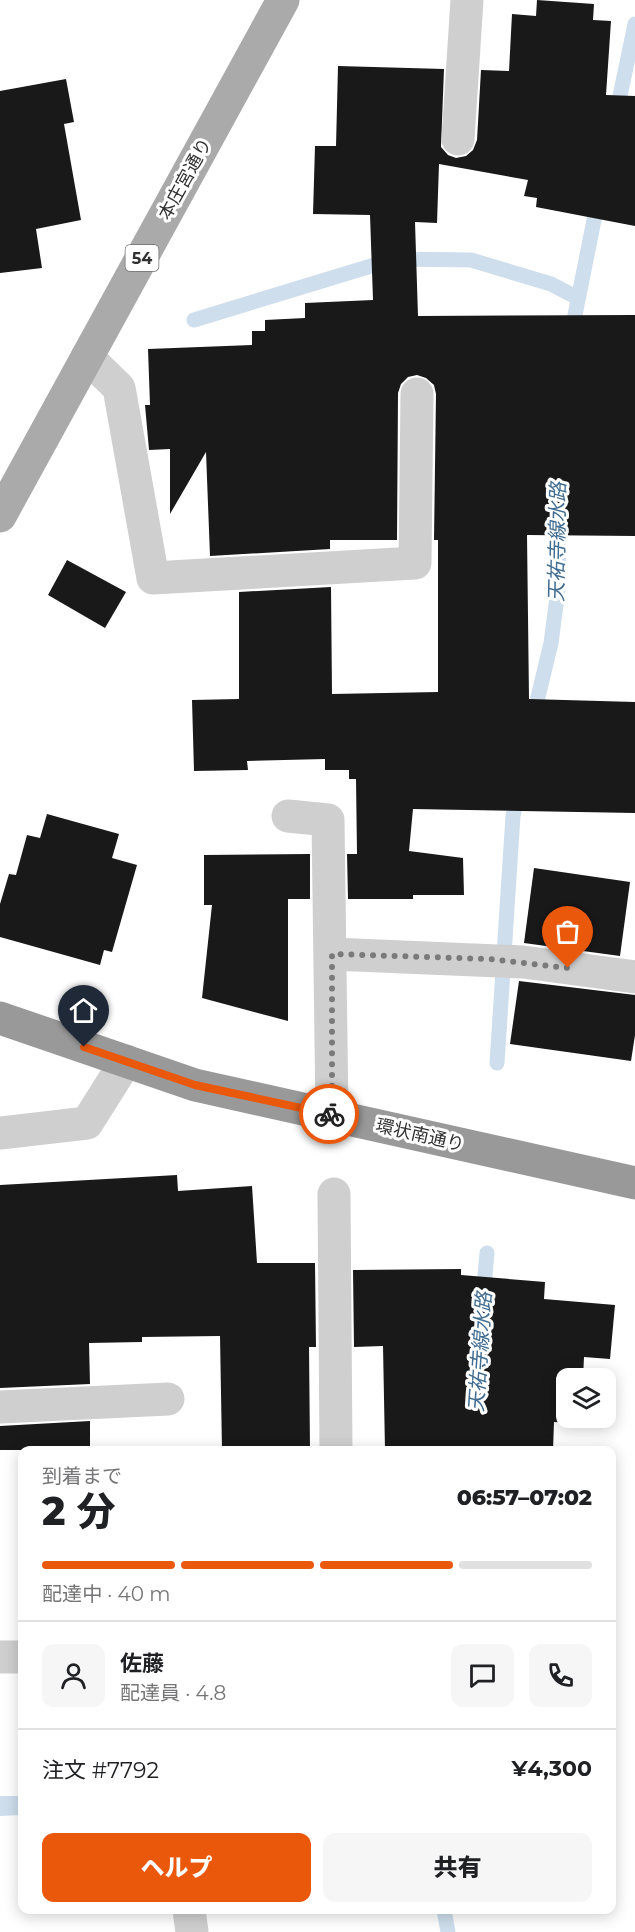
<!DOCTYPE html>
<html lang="ja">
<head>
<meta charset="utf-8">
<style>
  body { margin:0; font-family:Montserrat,"Noto Sans JP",sans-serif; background:#f6f6f6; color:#202124; height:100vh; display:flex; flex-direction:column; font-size:22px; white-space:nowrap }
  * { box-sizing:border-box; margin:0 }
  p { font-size:20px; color:#757577 }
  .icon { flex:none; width:33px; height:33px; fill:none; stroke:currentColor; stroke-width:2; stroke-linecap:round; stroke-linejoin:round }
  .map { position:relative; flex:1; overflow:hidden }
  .panel { position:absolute; left:18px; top:1446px; width:598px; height:468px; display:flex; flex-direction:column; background:#fff; border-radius:12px; box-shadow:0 3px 15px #0003 }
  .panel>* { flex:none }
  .tools { position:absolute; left:556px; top:1368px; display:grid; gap:12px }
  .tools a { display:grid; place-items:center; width:60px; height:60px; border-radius:12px; background:#fff; box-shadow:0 3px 15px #0003; font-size:30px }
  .pin { position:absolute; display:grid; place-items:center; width:51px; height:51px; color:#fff; margin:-62px -26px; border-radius:50% 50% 50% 0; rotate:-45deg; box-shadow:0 0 6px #0007 }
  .pin .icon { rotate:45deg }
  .courier { position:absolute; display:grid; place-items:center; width:60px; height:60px; margin:-30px; border:4px solid #ea580c; border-radius:50%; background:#fff; color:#222; box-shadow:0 2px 8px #0007 }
  .head em { font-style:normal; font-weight:800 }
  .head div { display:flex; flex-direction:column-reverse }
  .head { display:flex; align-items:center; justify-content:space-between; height:102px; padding:0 24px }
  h1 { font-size:39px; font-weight:800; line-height:45px }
  .bar { display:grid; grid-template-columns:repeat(4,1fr); gap:9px 6px; align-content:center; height:72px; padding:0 24px }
  .bar i { height:8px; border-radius:4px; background:#e0e0e0 }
  .bar .active { background:#ea580c }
  .bar p { grid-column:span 4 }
  .line { display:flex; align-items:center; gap:15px; padding:0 24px; border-top:2px solid #e0e0e0 }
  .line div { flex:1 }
  .round { display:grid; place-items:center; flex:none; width:63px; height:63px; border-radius:12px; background:#f6f6f6 }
  .action { display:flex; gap:12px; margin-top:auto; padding:12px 24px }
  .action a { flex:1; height:69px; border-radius:12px; background:#ea580c; color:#fff; font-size:24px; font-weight:800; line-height:69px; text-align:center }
  .action a+a { background:#f6f6f6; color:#202124 }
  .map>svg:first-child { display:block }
  .water { fill:#cedeec }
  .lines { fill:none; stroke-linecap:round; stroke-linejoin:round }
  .stream { stroke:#cedeec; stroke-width:15 }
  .building { fill:#191919 }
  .minor { stroke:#cfcfcf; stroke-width:33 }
  .major { stroke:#aaa; stroke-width:33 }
  .highway { stroke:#999; stroke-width:33 }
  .done { stroke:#7a7a7a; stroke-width:6; stroke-dasharray:0 10.8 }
  .route { stroke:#ea580c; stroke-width:8 }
  .labels { text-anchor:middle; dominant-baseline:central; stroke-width:6; stroke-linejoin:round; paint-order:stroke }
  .shield { fill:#fff; stroke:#707070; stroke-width:1.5 }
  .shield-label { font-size:16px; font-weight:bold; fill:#323232 }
  .street-label { font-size:18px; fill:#323232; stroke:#fff }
  .water-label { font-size:20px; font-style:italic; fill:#416d92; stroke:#fff }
</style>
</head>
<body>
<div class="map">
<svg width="635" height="1932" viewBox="0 0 635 1932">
  <rect width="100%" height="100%" fill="#fff"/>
  <!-- water -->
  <path class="water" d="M 0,1796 L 22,1796 L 22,1815 L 0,1816 Z"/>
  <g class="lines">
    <!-- stream -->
    <g class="stream">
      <path d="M 616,115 L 635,24"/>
      <path d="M 194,320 L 394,259 L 471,260 L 551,284 L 578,298"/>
      <path d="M 571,335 L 598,200"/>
      <path d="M 533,718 L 551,643 L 559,582 L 557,517"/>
      <path d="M 497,1063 L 513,816 L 518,792"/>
      <path d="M 483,1298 L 487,1253"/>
      <path d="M 444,1910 L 448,1932"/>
    </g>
  </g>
  <!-- building -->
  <g class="building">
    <path d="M 537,0 L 594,4 L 593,20 L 611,21 L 606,95 L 635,96 L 635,226 L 536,207 L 537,198 L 524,196 L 528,180 L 439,164 L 437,223 L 415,222 L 418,316 L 635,315 L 635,536 L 527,535 L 529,699 L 635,702 L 635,813 L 413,809 L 409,851 L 463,858 L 464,895 L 413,895 L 413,899 L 348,899 L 347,854 L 357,854 L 356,779 L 349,779 L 349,770 L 325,770 L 325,759 L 247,761 L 248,770 L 194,771 L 192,700 L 239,699 L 239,592 L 331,587 L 332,694 L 438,692 L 438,540 L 434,540 L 436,394 L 434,385 L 426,378 L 417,375 L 408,377 L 401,384 L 398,393 L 397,540 L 330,540 L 330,549 L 210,556 L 206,452 L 170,514 L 170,449 L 149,450 L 145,405 L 150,405 L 148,349 L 252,345 L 252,331 L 265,331 L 265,320 L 305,318 L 305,303 L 373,300 L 370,215 L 313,214 L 315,146 L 336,146 L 338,66 L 444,69 L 441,147 L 448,155 L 456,158 L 466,156 L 473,150 L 477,140 L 481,70 L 509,71 L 512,14 L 536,16 Z"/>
    <path d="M 66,79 L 74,122 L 64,124 L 81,220 L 36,229 L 42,268 L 0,273 L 0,91 Z"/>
    <path d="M 67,560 L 126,592 L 105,628 L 48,595 Z"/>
    <path d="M 47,814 L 119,834 L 112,858 L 137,865 L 112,952 L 104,950 L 100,965 L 0,937 L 0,904 L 9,874 L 16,875 L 27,835 L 40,838 Z"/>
    <path d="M 310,854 L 310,899 L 288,899 L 288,1021 L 202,998 L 212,905 L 204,905 L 204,855 Z"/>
    <path d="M 534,868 L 630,882 L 620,956 L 524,943 Z"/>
    <path d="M 519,981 L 635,995 L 635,1035 L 631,1061 L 510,1044 Z"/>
    <path d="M 177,1175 L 178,1191 L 252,1186 L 257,1263 L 315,1263 L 316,1347 L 309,1347 L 310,1450 L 222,1450 L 220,1336 L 142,1337 L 142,1342 L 89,1343 L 90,1384 L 0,1388 L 0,1185 Z"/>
    <path d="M 461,1269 L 461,1275 L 545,1282 L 544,1299 L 615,1305 L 610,1359 L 584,1357 L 583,1378 L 567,1378 L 567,1418 L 583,1418 L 583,1423 L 554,1422 L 553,1450 L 385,1450 L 383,1346 L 354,1347 L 353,1270 Z"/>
    <path d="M 90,1421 L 90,1450 L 0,1450 L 0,1426 Z"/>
  </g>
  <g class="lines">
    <!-- minor -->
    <g class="minor">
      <path d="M 458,139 L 467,0"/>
      <path d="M 87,357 L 119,388 L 153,578 L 415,563 L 417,394"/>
      <path d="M 288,816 L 328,820 L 332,1115"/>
      <path d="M 332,954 L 523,962 L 635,977"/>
      <path d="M 0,1133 L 87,1123 L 126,1061"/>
      <path d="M 334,1194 L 336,1450"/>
      <path d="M 0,1407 L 168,1399"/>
      <path d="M 0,1657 L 22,1657"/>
      <path d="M 189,1910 L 192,1932"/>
    </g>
    <!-- major -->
    <path class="major" d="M 0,516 L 283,0"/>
    <!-- highway -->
    <path class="highway" d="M 0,1018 L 195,1085 L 635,1183"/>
  </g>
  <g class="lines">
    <!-- done -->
    <path class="done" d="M 329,1114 L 332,1115 L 332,954 L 489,959 L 568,968"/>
    <!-- route -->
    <path class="route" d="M 84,1047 L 195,1085 L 329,1114"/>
  </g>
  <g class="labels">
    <!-- shield labels -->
    <rect class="shield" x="125.5" y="245" width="33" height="26" rx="4.5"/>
    <g class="shield-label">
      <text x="142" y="258">54</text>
    </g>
    <!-- street labels -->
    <g class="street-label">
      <text transform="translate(185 179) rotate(-61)">本庄宮通り</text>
      <text transform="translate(420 1135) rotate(13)">環状南通り</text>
    </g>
    <!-- water labels -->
    <g class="water-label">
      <text transform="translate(557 542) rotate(-89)">天祐寺線水路</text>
      <text transform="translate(480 1352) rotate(-86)">天祐寺線水路</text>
    </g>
  </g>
</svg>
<div class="tools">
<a><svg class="icon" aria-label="layers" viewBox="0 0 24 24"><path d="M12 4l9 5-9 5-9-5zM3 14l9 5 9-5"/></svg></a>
</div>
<div class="pin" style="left:568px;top:968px;background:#ea580c"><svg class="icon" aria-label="bag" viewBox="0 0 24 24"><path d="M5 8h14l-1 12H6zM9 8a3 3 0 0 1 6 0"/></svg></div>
<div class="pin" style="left:84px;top:1047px;background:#1f2937"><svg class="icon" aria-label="home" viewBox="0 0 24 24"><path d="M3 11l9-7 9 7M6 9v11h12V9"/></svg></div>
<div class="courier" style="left:329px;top:1114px"><svg class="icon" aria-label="bike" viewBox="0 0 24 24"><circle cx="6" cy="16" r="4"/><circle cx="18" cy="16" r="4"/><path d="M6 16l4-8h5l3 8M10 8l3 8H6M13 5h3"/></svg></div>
<section class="panel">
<div class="head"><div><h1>2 分</h1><p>到着まで</p></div><em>06:57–07:02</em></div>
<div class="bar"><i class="active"></i><i class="active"></i><i class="active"></i><i></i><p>配達中 · 40 m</p></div>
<div class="line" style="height:108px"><a class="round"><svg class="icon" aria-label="person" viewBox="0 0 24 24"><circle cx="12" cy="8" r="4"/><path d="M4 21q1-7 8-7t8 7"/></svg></a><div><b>佐藤</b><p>配達員 · 4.8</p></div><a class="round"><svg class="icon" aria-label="chat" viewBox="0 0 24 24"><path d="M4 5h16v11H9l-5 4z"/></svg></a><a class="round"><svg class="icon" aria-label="phone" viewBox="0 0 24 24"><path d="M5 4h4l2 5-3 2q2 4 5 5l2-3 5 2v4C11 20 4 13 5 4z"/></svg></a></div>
<div class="line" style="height:78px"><div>注文 #7792</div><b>¥4,300</b></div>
<div class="action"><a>ヘルプ</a><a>共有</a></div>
</section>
</div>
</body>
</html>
